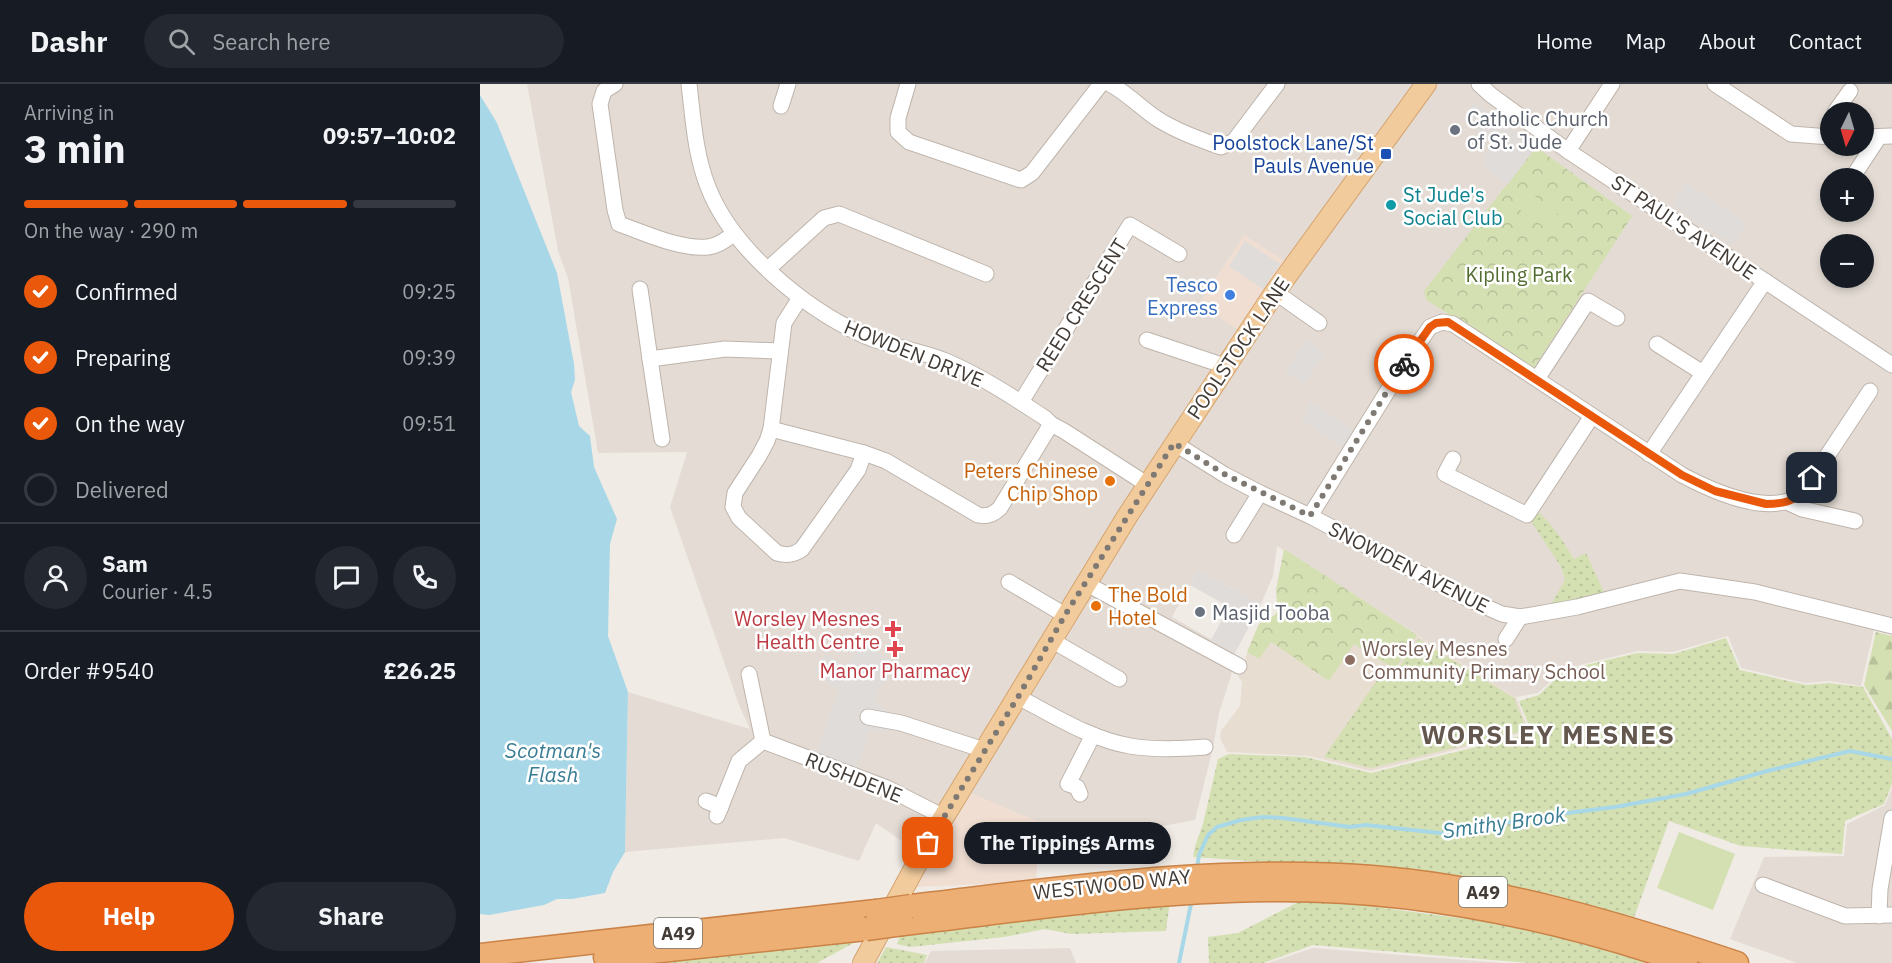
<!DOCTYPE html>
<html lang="en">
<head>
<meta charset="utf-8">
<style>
  body { margin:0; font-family:"IBM Plex Sans",sans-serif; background:#242831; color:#f1f3f6; height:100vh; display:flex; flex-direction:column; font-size:22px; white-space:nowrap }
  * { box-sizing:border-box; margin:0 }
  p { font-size:20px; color:#9ea1a6 }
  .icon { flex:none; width:33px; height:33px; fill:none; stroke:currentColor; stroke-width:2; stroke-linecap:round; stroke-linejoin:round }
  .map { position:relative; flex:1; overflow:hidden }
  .panel { display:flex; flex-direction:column; background:#171b24; width:480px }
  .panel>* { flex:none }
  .needle { width:39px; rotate:185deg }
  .buttons { position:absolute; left:1340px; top:18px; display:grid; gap:12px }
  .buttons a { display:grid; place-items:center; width:54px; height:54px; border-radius:50%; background:#171b24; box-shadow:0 3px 9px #0003; font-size:30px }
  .pin { position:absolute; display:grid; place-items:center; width:51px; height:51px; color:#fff; margin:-26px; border-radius:12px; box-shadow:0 3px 9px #0006 }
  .courier { position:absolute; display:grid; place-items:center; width:60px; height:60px; margin:-30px; border:4px solid #ea580c; border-radius:50%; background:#fff; color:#222; box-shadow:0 2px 8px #0007 }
  .bubble { position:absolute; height:42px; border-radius:21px; background:#171b24; box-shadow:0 3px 9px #0003; font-size:20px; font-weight:700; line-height:42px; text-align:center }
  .headline em { font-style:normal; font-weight:700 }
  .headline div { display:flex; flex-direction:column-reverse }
  .headline { display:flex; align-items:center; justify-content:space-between; height:102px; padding:0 24px }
  h1 { font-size:39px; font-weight:700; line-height:45px }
  .bar { display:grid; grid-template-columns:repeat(4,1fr); gap:9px 6px; align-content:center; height:72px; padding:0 24px }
  .bar i { height:8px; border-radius:4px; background:#363941 }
  .bar .selected { background:#ea580c }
  .bar p { grid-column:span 4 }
  .line { display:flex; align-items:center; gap:15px; padding:0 24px; border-top:2px solid #363941 }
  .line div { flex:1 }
  .round { display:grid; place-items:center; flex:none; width:63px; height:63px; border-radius:32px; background:#242831 }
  ol { padding:0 24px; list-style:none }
  li { display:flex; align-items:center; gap:18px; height:66px }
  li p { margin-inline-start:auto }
  li .icon { padding:6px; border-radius:50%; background:#ea580c; color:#fff; stroke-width:4 }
  li:last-child { color:#9ea1a6 }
  li i { width:33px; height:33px; border:3px solid #363941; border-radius:50% }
  .button { display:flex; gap:12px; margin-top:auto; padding:12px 24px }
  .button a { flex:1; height:69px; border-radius:36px; background:#ea580c; color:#fff; font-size:24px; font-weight:700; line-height:69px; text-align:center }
  .button a+a { background:#242831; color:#f1f3f6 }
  header { display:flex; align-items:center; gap:36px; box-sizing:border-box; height:84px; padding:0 30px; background:#171b24; border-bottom:2px solid #363941 }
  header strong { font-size:28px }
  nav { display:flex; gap:33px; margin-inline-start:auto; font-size:21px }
  .search { width:420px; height:54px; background:#242831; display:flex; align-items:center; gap:15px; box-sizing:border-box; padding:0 21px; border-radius:33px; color:#9ea1a6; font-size:22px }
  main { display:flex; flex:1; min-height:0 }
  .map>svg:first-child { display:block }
  .residential { fill:#e4dcd4; fill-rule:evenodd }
  .commercial { fill:#f0ded2 }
  .education { fill:#e8ddd1 }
  .grass { fill:url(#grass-dots) }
  .forest { fill:url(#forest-firs) }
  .park { fill:url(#park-crowns) }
  .pitch { fill:#d4e0b2 }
  .parking { fill:#dfdcda }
  .water { fill:#a8d8e7 }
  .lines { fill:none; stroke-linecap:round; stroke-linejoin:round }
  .stream { stroke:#a8d8e7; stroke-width:4 }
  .minor-casing { stroke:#beb4ac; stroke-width:17 }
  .major-casing { stroke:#d5a46f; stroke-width:22 }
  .highway-casing { stroke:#ca8246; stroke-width:25 }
  .minor { stroke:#fff; stroke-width:15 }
  .major { stroke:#f2cb9d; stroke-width:20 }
  .highway { stroke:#edaf74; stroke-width:22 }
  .highway-bridge-casing { stroke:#ca8246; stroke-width:25; stroke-linecap:butt }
  .highway-bridge { stroke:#edaf74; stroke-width:22 }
  .done { stroke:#7f7973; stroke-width:6; stroke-dasharray:0 10.8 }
  .route { stroke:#ea580c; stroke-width:8 }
  .worship-dot { fill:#6b7280; stroke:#fff; stroke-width:2 }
  .transit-dot { fill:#1a4fb4; stroke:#fff; stroke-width:2 }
  .culture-dot { fill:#0f9aa8; stroke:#fff; stroke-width:2 }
  .shop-dot { fill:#3f7fe0; stroke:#fff; stroke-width:2 }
  .food-dot { fill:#e8710a; stroke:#fff; stroke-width:2 }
  .health-dot { fill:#e0444e; stroke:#fff; stroke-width:2 }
  .education-dot { fill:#8d6e63; stroke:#fff; stroke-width:2 }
  .labels { text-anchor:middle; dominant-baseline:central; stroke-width:5; stroke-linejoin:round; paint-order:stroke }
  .shield { fill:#fff; stroke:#7b7672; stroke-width:1.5 }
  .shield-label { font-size:18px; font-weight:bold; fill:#423b36 }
  .worship-label { font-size:20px; fill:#5b616d; stroke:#fff; text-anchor:start }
  .transit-label { font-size:20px; fill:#164399; stroke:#fff; text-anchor:end }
  .culture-label { font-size:20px; fill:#0d838f; stroke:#fff; text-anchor:start }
  .street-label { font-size:20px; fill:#423b36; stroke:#fff }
  .park-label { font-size:20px; fill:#526d30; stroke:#fff }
  .shop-label { font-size:20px; fill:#366cbe; stroke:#fff; text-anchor:end }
  .food-label { font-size:20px; fill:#c56008; stroke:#fff; text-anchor:end }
  .health-label { font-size:20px; fill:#be3a42; stroke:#fff; text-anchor:end }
  .education-label { font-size:20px; fill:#785e54; stroke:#fff; text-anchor:start }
  .water-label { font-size:21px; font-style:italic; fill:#387c93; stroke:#fff }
  .district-label { font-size:26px; font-weight:bold; letter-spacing:1.5px; fill:#64574e; stroke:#fff }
</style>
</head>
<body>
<header>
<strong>Dashr</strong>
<div class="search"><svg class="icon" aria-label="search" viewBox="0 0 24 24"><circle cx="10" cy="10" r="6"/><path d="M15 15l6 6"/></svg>Search here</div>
<nav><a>Home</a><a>Map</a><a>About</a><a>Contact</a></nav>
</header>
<main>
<section class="panel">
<div class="headline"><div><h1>3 min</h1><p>Arriving in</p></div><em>09:57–10:02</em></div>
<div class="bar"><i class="selected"></i><i class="selected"></i><i class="selected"></i><i></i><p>On the way · 290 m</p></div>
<ol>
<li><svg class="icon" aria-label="check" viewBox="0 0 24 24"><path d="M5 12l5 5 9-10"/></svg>Confirmed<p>09:25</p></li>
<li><svg class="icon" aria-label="check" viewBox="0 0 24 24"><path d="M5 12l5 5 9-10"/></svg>Preparing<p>09:39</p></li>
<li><svg class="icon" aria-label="check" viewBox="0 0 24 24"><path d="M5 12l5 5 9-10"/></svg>On the way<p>09:51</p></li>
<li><i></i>Delivered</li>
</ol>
<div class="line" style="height:108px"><a class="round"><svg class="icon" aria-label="person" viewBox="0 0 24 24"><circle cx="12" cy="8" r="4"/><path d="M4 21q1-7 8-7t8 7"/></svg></a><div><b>Sam</b><p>Courier · 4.5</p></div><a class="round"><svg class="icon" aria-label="chat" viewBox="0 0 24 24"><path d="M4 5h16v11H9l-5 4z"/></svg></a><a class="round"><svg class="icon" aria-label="phone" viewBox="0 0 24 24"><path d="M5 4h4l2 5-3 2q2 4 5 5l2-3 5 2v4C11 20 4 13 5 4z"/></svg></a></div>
<div class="line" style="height:78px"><div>Order #9540</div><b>£26.25</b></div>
<div class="button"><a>Help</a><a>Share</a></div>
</section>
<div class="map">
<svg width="1412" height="879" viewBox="0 0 1412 879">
  <defs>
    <pattern id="grass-dots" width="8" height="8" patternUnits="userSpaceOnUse" patternTransform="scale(1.5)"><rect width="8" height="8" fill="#d4e0b2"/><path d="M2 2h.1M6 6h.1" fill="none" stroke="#b7c19a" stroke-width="1.8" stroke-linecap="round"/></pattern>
    <pattern id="forest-firs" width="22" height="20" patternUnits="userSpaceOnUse" patternTransform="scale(1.5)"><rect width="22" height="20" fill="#d4e0b2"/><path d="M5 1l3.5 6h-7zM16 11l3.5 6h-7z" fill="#b7c19a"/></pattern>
    <pattern id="park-crowns" width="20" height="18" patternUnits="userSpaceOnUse" patternTransform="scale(1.5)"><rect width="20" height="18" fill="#d4e0b2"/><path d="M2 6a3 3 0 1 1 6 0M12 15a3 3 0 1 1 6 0" fill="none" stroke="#b7c19a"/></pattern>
  </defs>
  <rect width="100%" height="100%" fill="#f0ebe5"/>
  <!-- residential -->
  <g class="residential">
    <path d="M 47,0 L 1412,0 L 1412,535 L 1397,532 L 1381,602 L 1350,597 L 1325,599 L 1261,584 L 1248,552 L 1193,568 L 1157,567 L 1084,585 L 1058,609 L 1036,613 L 797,462 L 793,492 L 781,520 L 718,486 L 692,533 L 755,569 L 751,592 L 739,629 L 733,664 L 715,736 L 558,765 L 569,743 L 449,776 L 396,739 L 379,777 L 304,754 L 145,768 L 148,608 L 270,645 L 259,621 L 190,423 L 207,368 L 118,369 L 88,194 L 78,167 ZM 1350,28 L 1383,28 L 1383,62 L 1350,62 ZM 1350,94 L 1383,94 L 1383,128 L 1350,128 ZM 1350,160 L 1383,160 L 1383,194 L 1350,194 Z"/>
    <path d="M 1412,704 L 1412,879 L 1317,879 L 1250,855 L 1284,773 L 1364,772 L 1367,740 L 1405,721 Z"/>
    <path d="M 590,864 L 596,879 L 445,879 L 451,867 Z"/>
    <path d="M 833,864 L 1024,879 L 788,879 Z"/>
  </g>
  <!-- commercial -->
  <g class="commercial">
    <path d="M 764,151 L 806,178 L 760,247 L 719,220 Z"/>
    <path d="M 491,709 L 569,742 L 558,765 L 556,798 L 436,803 L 449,776 Z"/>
  </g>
  <!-- education -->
  <path class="education" d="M 804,465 L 937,551 L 1036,613 L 1049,647 L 891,687 L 829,672 L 747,668 L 740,654 L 741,647 L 760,622 L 762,598 L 758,592 L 779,540 L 795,531 L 798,526 L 796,507 Z"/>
  <!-- grass -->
  <g class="grass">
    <path d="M 1052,423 C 1071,437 1082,456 1094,475 L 1106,469 L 1127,515 L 1066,529 L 1085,496 L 1081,483 L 1047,431 Z"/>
    <path d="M 1246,554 L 1260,586 L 1326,601 L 1349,599 L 1383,603 L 1412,655 L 1412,700 L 1404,720 L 1365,737 L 1362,770 L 1261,762 L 1189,737 L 1152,839 L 856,783 L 713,773 L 715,762 L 723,740 L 738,675 L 749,670 L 825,673 L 891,689 L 1052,649 L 1039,617 L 1059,611 L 1085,586 L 1157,569 L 1194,570 Z"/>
    <path d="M 938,555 L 1034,614 L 1047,646 L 891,684 L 844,673 L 906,583 L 914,591 Z"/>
    <path d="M 824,815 L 849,817 L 1048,843 L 1172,879 L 1050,879 L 833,861 L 783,879 L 729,879 L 728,853 L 758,849 Z"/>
    <path d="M 690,816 L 686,847 L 591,850 L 565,845 L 524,853 L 430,863 L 417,860 L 422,846 Z"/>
    <path d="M 377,857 L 337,879 L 144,879 Z"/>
    <path d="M 406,863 L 447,871 L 444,879 L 397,879 Z"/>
  </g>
  <!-- forest -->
  <path class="forest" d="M 1396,548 L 1412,552 L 1412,647 L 1384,601 Z"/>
  <!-- park -->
  <g class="park">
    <path d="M 1056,63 L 1152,132 L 1054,284 L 946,216 L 944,207 Z"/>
    <path d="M 804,465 L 937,551 L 915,585 L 874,560 L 849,597 L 791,558 L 779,575 L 767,568 L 779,540 L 795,531 L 798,526 L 796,507 Z"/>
  </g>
  <!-- pitch -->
  <g class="pitch">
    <path d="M 1047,107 L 1078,128 L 1066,144 L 1036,123 Z"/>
    <path d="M 1199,748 L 1255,770 L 1233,826 L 1177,804 Z"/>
  </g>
  <!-- parking -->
  <g class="parking">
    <path d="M 994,19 L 1056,63 L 1028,100 L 1004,83 L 1010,57 L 982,35 Z"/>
    <path d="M 1206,98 L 1266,140 L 1252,160 L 1192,121 Z"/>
    <path d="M 765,157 L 800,180 L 783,205 L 749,182 Z"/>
    <path d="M 827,256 L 844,269 L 824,300 L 805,287 Z"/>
    <path d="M 831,319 L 880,351 L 870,367 L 821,335 Z"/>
    <path d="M 718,486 L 781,520 L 755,569 L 731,556 L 749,523 L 710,501 Z"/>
    <path d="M 382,560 L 414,579 L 394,615 L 415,635 L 408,647 L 389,648 L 373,691 L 333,676 L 360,606 L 334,589 L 346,570 L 367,583 Z"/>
  </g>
  <!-- water -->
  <path class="water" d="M 0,11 L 17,39 L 77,189 L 94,280 L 95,296 L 91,308 L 99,342 L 110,352 L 114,383 L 137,435 L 130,460 L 128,552 L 148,608 L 145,768 L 133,788 L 125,809 L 92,815 L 77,815 L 64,821 L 9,831 L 0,830 Z"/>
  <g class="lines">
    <!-- stream -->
    <g class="stream">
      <path d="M 717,784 L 719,771 L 728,751 L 737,743 L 761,736 L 783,733 L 803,734 L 870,743 L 886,741 L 969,750 L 1055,733 L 1135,723 L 1206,710 L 1287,687 L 1370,667 L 1412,675"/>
      <path d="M 699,879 L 712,815"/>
    </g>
    <!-- minor casing -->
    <g class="minor-casing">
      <g id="minor">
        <path d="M 135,0 L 124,7 L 120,20 L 135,126 L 139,140 C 165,149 201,166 228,163 C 238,162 246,156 253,150"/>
        <path d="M 209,0 C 213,34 215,70 228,103 C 252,165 324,224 383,251 C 410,263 439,266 466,277 C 501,292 533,313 565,334 L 571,340 L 584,347 L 668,401"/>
        <path d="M 428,0 L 418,34 L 418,48 L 429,58 L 541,96 L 552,89 L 621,0"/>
        <path d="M 630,0 C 647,9 660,23 676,34 C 696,47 719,55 741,63 L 754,57 L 797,0"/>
        <path d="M 999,0 L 1011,11 L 1088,67 L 1412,281"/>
        <path d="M 1235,0 L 1311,50 L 1350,53"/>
        <path d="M 301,22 L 308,0"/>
        <path d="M 1355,28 L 1370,7"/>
        <path d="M 1383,53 L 1412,52"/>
        <path d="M 1088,67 L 1132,0"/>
        <path d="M 1372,94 L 1399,53"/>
        <path d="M 288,185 L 344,134 L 359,130 L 506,190"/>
        <path d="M 160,205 L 170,275"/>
        <path d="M 795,208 L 839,239"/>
        <path d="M 320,214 L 304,239 L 291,345 L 384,369 L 406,377 L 498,431 C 507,433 513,431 520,424 L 571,340"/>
        <path d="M 667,256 L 745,282"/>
        <path d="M 1177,260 L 1223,289"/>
        <path d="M 1057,295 L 1108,217 L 1137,234"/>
        <path d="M 541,318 L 650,141 L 699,170"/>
        <path d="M 291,345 L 287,357 L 279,372 L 255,409 L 253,423 L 259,434 L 297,469 C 307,472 314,471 322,465 L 378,386 L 384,369"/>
        <path d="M 182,355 L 170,275 L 245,265 L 299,267"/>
        <path d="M 694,359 L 745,391 L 780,409 L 830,432 L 986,514 L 1022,530 L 1040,533 L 1097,523 L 1200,497 L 1275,508 L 1412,542"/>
        <path d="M 1169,370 L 1285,197"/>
        <path d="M 973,375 L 965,390 L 1047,431 L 1112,332"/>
        <path d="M 1307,418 L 1322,425 L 1375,437"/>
        <path d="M 830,432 L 925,279 L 950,243 L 962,238 L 973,240 L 1202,391 C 1232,407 1291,434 1322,410 L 1390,307"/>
        <path d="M 754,451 L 780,409"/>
        <path d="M 529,498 L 585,531"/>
        <path d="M 605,499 L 759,582"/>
        <path d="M 1026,555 L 1040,533"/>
        <path d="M 571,556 L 639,595"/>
        <path d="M 269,590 L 283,657"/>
        <path d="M 538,613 C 573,631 610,655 650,662 C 674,666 701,665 725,663"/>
        <path d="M 388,633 L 421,639 L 504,666"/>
        <path d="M 600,710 L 597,703 L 588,700 L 613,651"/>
        <path d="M 226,717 L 241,723"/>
        <path d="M 237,732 L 259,677 L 283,657 L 407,704 L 464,733"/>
        <path d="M 1283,801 L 1365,832 L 1412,831"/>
        <path d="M 1399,832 L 1400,805 L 1412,734"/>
      </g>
    </g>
    <!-- major casing -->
    <g class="major-casing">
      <path id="major" d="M 383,879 L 448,759 L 648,431 L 795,208 L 946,0"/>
    </g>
    <!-- highway casing -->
    <g class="highway-casing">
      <g id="highway">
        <path d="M 431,822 C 584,804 737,781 892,793 C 1018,803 1138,839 1257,879"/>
        <path d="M 423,840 C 544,826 665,807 788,806 C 930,804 1072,833 1206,879"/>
        <path d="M 0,871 L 396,827"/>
        <path d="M 125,873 L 386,845"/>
      </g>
    </g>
    <!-- minor -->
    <use href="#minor" class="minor"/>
    <!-- major -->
    <use href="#major" class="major"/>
    <!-- highway -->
    <use href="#highway" class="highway"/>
    <!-- highway-bridge casing -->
    <g class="highway-bridge-casing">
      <g id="highway-bridge">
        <path d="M 396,827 L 431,822"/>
        <path d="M 386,845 L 423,840"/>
      </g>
    </g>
    <!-- highway-bridge -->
    <use href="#highway-bridge" class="highway-bridge"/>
  </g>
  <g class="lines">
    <!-- done -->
    <path class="done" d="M 448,759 L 538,613 L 585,531 L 694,359 L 746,391 L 830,432 L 924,280"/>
    <!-- route -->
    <path class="route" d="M 924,280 L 950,243 L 956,239 L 968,238 L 1202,391 L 1235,407 L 1286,420 C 1311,420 1318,415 1332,394"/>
  </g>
  <!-- markers -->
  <g class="worship-dot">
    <circle cx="975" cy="46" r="6"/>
    <circle cx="720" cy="528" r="6"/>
  </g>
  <rect class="transit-dot" x="900" y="64" width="12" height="12" rx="3"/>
  <circle class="culture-dot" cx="911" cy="121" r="6"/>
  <circle class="shop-dot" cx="750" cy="211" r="6"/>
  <g class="food-dot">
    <circle cx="630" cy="397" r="6"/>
    <circle cx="616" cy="522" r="6"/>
  </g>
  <g class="health-dot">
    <path d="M410 536h6v6h6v6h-6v6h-6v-6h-6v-6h6z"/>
    <path d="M412 556h6v6h6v6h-6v6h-6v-6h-6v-6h6z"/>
  </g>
  <circle class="education-dot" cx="870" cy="576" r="6"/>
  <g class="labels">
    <!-- shield labels -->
    <g class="shield">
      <rect x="979" y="793" width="48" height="30" rx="4.5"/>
      <rect x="174" y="834" width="48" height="30" rx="4.5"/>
    </g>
    <g class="shield-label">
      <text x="1003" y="808">A49</text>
      <text x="198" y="849">A49</text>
    </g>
    <!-- worship labels -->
    <g class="worship-label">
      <text x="987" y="34">Catholic Church<tspan x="987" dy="23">of St. Jude</tspan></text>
      <text x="732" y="528">Masjid Tooba</text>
    </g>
    <!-- transit labels -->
    <g class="transit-label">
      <text x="894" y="58">Poolstock Lane/St<tspan x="894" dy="23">Pauls Avenue</tspan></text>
    </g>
    <!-- culture labels -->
    <g class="culture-label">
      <text x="923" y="110">St Jude's<tspan x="923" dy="23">Social Club</tspan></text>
    </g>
    <!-- street labels -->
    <g class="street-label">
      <text transform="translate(1204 143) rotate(34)">ST PAUL'S AVENUE</text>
      <text transform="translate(601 221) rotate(-58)">REED CRESCENT</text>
      <text transform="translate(758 264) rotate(-56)">POOLSTOCK LANE</text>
      <text transform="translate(434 269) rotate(22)">HOWDEN DRIVE</text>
      <text transform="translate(929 483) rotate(27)">SNOWDEN AVENUE</text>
      <text transform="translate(374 693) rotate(22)">RUSHDENE</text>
      <text transform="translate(632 800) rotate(-6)">WESTWOOD WAY</text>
    </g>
    <!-- park labels -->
    <g class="park-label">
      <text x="1039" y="190">Kipling Park</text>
    </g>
    <!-- shop labels -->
    <g class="shop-label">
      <text x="738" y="200">Tesco<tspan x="738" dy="23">Express</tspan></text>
    </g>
    <!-- food labels -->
    <g class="food-label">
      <text x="618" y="386">Peters Chinese<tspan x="618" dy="23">Chip Shop</tspan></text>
      <text x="628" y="510" text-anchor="start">The Bold<tspan x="628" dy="23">Hotel</tspan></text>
    </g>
    <!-- health labels -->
    <g class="health-label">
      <text x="400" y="534">Worsley Mesnes<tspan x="400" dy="23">Health Centre</tspan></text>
      <text x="415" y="586" text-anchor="middle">Manor Pharmacy</text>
    </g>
    <!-- education labels -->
    <g class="education-label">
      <text x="882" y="564">Worsley Mesnes<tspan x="882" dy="23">Community Primary School</tspan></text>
    </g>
    <!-- water labels -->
    <g class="water-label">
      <text x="73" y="666">Scotman's<tspan x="73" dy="24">Flash</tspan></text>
      <text transform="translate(1024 738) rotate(-8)">Smithy Brook</text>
    </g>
    <!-- district labels -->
    <g class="district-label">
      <text x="1068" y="650">WORSLEY MESNES</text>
    </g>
  </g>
</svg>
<div class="buttons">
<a><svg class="needle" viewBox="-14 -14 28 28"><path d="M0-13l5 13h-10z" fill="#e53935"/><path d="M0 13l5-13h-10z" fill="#9ea1a6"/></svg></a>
<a>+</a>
<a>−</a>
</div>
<div class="pin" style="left:448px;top:759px;background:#ea580c"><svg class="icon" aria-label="bag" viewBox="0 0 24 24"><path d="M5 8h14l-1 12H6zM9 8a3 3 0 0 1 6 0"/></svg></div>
<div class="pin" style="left:1332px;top:394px;background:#1f2937"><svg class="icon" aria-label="home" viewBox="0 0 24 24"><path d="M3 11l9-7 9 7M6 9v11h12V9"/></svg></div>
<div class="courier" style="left:924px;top:280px"><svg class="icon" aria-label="bike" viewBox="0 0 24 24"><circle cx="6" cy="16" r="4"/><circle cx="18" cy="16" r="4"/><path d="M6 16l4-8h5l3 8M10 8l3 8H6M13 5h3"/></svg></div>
<div class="bubble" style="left:484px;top:738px;width:207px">The Tippings Arms</div>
</div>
</main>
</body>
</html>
